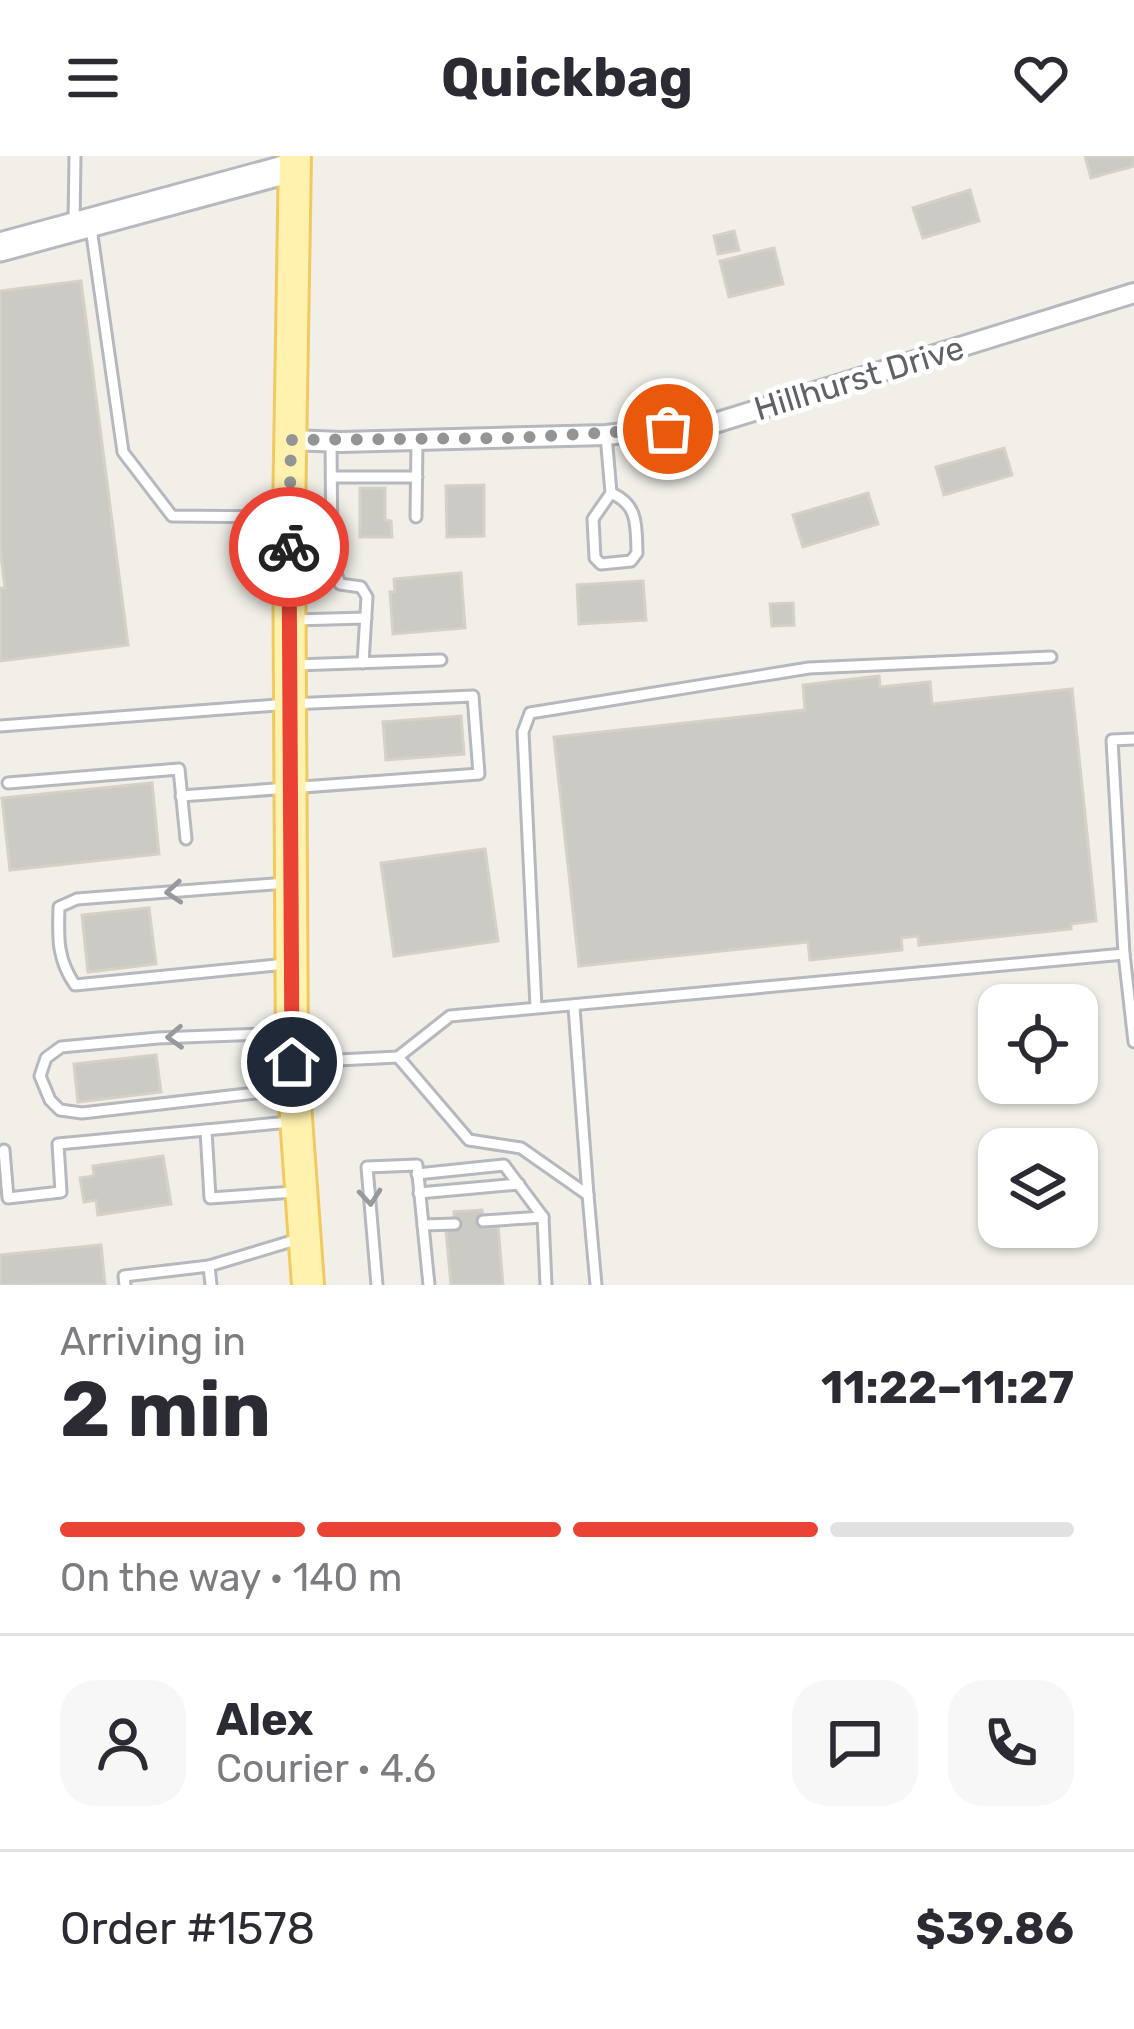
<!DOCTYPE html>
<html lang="en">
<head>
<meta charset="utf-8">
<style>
  body { margin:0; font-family:Rubik,sans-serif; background:#f7f7f7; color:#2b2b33; height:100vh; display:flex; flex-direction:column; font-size:45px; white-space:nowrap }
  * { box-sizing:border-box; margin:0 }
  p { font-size:39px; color:#7c7c81 }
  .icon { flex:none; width:66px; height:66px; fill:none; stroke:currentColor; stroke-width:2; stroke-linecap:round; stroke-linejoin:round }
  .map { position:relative; height:1129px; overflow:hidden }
  .sheet { display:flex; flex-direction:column; background:#fff; flex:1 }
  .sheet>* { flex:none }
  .controls { position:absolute; left:978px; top:828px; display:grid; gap:24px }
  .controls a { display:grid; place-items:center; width:120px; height:120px; border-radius:24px; background:#fff; box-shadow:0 3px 9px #0004; font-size:60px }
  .pin { position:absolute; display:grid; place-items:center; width:102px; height:102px; color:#fff; margin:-51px; border:6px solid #fff; border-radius:50%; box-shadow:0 3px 12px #0007 }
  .courier { position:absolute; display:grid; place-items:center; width:120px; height:120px; margin:-60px; border:9px solid #ea4335; border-radius:50%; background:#fff; color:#222; box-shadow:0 3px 15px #0007 }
  .summary em { font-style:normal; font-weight:700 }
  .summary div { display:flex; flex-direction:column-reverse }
  .summary { display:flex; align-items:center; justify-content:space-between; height:204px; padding:0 60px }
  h1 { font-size:78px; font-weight:700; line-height:90px }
  .bar { display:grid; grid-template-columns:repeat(4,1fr); gap:18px 12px; align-content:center; height:144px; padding:0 60px }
  .bar i { height:15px; border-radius:9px; background:#e1e1e2 }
  .bar .selected { background:#ea4335 }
  .bar p { grid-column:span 4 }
  .line { display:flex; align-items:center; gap:30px; padding:0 60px; border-top:3px solid #e1e1e2 }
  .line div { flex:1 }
  .round { display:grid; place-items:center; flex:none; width:126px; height:126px; border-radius:36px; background:#f7f7f7 }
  header { display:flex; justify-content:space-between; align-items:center; height:156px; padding:0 60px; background:#fff; font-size:54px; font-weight:700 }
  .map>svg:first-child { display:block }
  .building { fill:#cccac5; stroke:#d6d1c6; stroke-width:3 }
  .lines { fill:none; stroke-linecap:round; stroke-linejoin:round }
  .lane-casing { stroke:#b5b8bc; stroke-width:15 }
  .street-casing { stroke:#b5b8bc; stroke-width:24 }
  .secondary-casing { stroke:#b6babf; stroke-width:33 }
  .primary-casing { stroke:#f2c960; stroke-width:36 }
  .lane { stroke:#fff; stroke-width:9 }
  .street { stroke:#fff; stroke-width:18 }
  .secondary { stroke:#fff; stroke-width:27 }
  .primary { stroke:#fff2af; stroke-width:30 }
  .oneway { stroke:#979a9d }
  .done { stroke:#929495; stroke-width:12; stroke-dasharray:0 21.6 }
  .route { stroke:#ea4335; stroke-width:15 }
  .labels { text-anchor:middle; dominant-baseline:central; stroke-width:10; stroke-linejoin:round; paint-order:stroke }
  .street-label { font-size:33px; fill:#5f6368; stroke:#fff }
</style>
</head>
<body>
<header><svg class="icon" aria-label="menu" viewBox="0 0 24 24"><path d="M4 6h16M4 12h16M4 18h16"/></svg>Quickbag<svg class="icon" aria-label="heart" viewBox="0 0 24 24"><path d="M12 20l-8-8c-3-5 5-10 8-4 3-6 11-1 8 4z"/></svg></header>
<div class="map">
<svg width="1134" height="1129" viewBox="0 0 1134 1129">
  <rect width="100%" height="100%" fill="#f1efe8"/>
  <!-- building -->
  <g class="building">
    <path d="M 1085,0 L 1134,0 L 1134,10 L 1091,22 Z"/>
    <path d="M 970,34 L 979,65 L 923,82 L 913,52 Z"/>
    <path d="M 734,75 L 739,94 L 718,98 L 714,80 Z"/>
    <path d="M 774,92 L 783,128 L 729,141 L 720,105 Z"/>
    <path d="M 81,125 L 128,489 L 0,505 L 0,432 L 5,432 L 0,391 L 0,135 Z"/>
    <path d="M 1004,292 L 1012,319 L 944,339 L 936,311 Z"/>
    <path d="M 484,329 L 484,380 L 447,381 L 446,330 Z"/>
    <path d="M 360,332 L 385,332 L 385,364 L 391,365 L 392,381 L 360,381 Z"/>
    <path d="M 868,337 L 878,368 L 803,391 L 793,359 Z"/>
    <path d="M 461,417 L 465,472 L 393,478 L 390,436 L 395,436 L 394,423 Z"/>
    <path d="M 643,425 L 646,464 L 579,468 L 577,429 Z"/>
    <path d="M 793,447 L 794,469 L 772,470 L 770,448 Z"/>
    <path d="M 879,520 L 880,531 L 930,526 L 932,548 L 1072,533 L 1096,765 L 1071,768 L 1071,773 L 919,789 L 918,780 L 901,782 L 902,794 L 810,804 L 808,786 L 579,810 L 554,581 L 805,554 L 803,529 Z"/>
    <path d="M 461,560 L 464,598 L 386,604 L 383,566 Z"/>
    <path d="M 152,627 L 159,698 L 10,714 L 2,642 Z"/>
    <path d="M 485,693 L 498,785 L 394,800 L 381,707 Z"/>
    <path d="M 149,752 L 156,808 L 88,816 L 82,759 Z"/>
    <path d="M 156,899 L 161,936 L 78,946 L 74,908 Z"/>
    <path d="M 163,1000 L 171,1048 L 98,1059 L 96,1044 L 84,1046 L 80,1022 L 94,1020 L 93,1010 Z"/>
    <path d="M 482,1054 L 484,1072 L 498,1070 L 503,1129 L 451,1129 L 446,1074 L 455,1073 L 454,1056 Z"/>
    <path d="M 101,1089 L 105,1128 L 0,1129 L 0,1099 Z"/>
  </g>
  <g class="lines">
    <!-- lane casing -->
    <g class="lane-casing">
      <g id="lane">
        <path d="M 74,67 L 75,0"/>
        <path d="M 91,72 L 123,296 L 172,360 L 281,361"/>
        <path d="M 606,279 L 611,337 L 593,363 L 595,402 L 601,408 L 631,405 L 637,397 C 636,370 639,349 611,337"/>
        <path d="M 331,285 L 332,406 L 340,428 L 361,431 L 367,441 L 363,507"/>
        <path d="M 333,321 L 417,321"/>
        <path d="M 416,361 L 417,284"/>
        <path d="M 293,464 L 366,462"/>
        <path d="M 295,509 L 441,504"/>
        <path d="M 0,570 L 290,548 L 473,540 L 479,618 L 181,640"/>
        <path d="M 8,627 L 179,613 L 186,683"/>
        <path d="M 286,727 L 77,743 L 59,751 C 58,782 57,803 75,829 L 286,808"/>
        <path d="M 1124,798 L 1112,584 L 1134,583"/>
        <path d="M 536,851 L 523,576 L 530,557 L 809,512 L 1051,501"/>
        <path d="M 574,851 L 588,1039"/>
        <path d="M 287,877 L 158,882 L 61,891 L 46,902 L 40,920 L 50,944 L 60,954 L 82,957 L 290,933"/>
        <path d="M 298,906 L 398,901"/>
        <path d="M 289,966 L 206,974 L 210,1042 L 294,1036"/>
        <path d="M 4,994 L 8,1042 L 61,1036 L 58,988 L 206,974"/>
        <path d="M 417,1018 L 504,1009 L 543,1061 L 546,1129"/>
        <path d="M 419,1037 L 519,1028"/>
        <path d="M 483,1065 L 543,1061"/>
        <path d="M 423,1069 L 455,1068"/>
        <path d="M 209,1110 L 302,1082"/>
        <path d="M 125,1129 L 124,1120 L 209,1110 L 211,1129"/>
        <path d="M 377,1129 L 367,1011 L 417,1009 L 429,1129"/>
        <path d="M 596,1129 L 588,1039 L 521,992 L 469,984 L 398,901 L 450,860 L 1124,798 L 1134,886"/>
      </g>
    </g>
    <!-- street casing -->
    <g class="street-casing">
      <path id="street" d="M 291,284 L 341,286 L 606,279 L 715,267 L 1134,137"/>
    </g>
    <!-- secondary casing -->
    <g class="secondary-casing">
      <path id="secondary" d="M 0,91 L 295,11"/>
    </g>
    <!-- primary casing -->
    <g class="primary-casing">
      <path id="primary" d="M 295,0 L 289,361 L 292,906 L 308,1129"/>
    </g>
    <!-- lane -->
    <use href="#lane" class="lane"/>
    <!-- street -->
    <use href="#street" class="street"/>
    <!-- secondary -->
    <use href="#secondary" class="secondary"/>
    <!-- primary -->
    <use href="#primary" class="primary"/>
  </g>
  <!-- one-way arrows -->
  <defs><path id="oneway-chevron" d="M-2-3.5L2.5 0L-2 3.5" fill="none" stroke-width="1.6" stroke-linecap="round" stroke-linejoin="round" transform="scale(3)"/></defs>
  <g class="oneway">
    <use href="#oneway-chevron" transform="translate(174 736) rotate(176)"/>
    <use href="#oneway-chevron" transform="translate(175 881) rotate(177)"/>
    <use href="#oneway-chevron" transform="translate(370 1041) rotate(85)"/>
  </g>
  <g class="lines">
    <!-- done -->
    <path class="done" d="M 289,391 L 291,284 L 512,282 L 668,273"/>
    <!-- route -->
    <path class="route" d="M 289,391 L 292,906"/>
  </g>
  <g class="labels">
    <!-- street labels -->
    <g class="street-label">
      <text transform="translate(859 222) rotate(-17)">Hillhurst Drive</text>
    </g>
  </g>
</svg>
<div class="controls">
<a><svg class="icon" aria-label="locate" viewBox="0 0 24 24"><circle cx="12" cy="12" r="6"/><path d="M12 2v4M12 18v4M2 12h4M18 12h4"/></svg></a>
<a><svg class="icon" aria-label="layers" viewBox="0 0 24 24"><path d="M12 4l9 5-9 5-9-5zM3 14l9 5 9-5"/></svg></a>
</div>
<div class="pin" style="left:668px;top:273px;background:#ea580c"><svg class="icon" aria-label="bag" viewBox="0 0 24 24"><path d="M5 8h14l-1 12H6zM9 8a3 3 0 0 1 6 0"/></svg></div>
<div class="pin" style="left:292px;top:906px;background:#1f2937"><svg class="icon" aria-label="home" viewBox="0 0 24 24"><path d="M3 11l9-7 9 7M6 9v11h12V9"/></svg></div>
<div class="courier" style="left:289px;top:391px"><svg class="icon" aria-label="bike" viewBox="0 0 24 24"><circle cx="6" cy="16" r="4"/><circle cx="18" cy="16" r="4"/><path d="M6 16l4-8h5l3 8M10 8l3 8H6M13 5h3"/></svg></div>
</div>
<section class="sheet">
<div class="summary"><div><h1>2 min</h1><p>Arriving in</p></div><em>11:22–11:27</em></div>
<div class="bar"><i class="selected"></i><i class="selected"></i><i class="selected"></i><i></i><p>On the way · 140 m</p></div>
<div class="line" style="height:216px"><a class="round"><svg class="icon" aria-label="person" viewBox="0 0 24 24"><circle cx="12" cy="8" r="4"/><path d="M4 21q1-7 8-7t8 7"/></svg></a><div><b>Alex</b><p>Courier · 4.6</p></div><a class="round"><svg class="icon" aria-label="chat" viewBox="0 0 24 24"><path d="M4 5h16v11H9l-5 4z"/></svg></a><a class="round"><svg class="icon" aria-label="phone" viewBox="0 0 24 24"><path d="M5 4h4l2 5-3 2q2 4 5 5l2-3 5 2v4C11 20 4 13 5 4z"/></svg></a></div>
<div class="line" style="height:156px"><div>Order #1578</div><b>$39.86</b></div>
</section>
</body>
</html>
